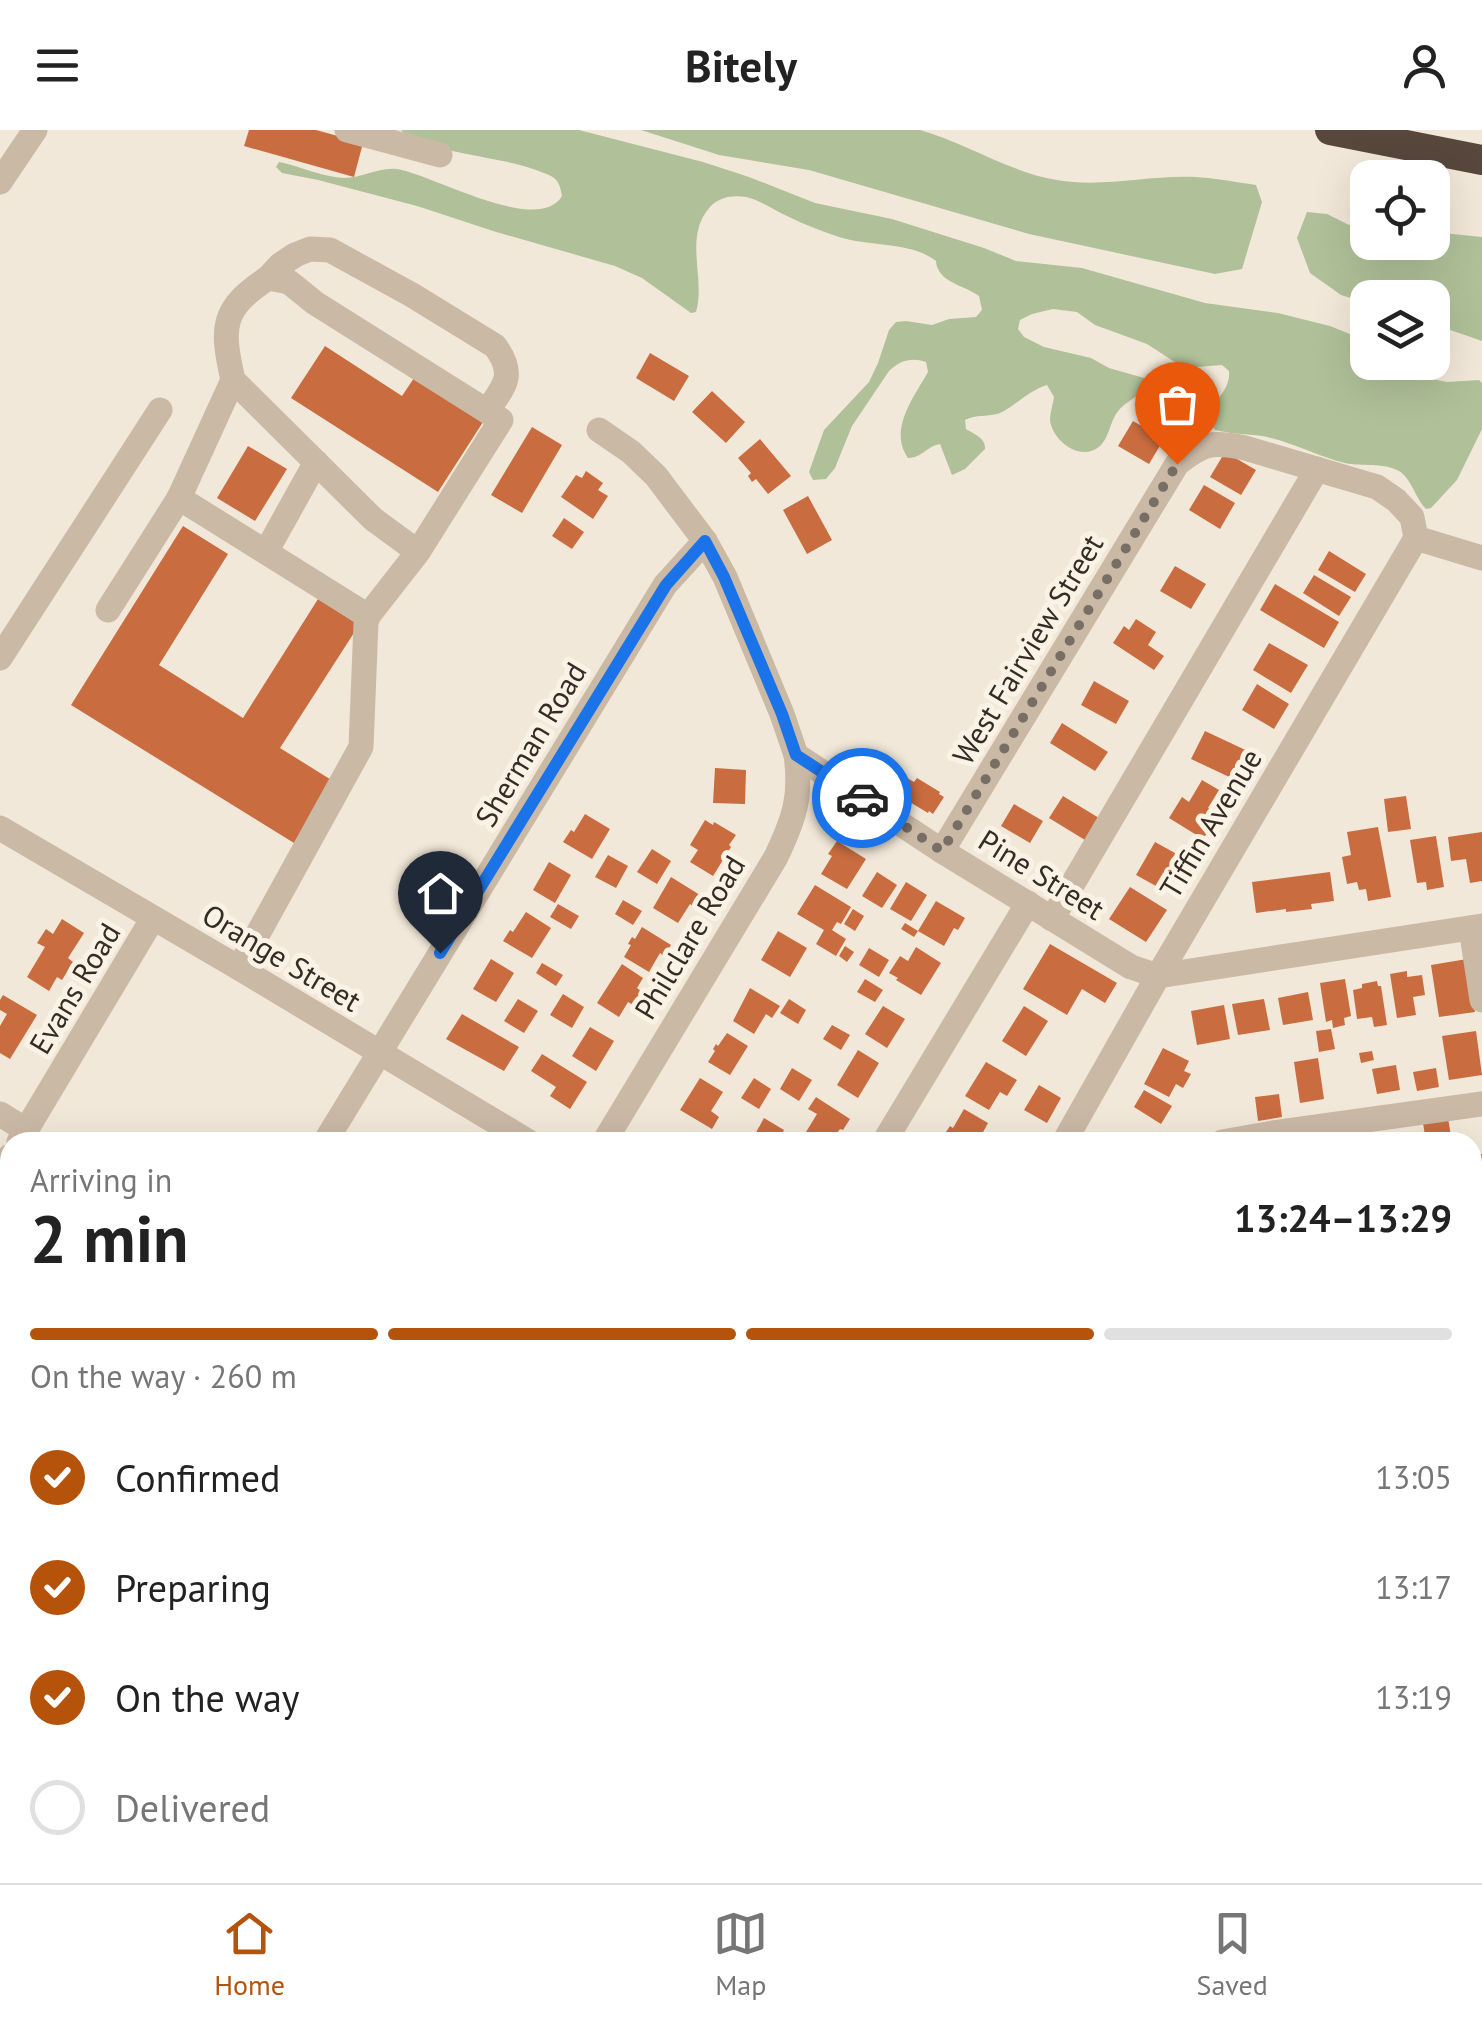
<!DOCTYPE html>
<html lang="en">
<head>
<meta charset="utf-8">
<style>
  body { margin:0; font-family:"PT Sans",sans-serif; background:#f2f2f2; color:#222; height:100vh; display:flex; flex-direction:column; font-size:38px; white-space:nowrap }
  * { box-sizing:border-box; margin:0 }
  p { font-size:32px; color:#767676 }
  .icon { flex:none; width:55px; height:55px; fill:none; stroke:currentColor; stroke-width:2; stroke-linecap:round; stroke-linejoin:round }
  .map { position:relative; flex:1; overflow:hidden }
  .panel { position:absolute; left:0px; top:1002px; width:1482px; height:752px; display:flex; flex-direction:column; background:#fff; border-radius:30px 30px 0 0; box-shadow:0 10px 40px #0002 }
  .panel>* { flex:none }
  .controls { position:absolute; left:1350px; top:30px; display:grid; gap:20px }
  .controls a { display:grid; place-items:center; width:100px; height:100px; border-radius:20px; background:#fff; box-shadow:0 10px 40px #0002; font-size:50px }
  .pin { position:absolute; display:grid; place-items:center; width:85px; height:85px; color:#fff; margin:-102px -42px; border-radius:50% 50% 50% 0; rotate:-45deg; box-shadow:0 0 10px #0007 }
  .pin .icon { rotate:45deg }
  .courier { position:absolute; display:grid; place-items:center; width:100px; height:100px; margin:-50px; border:8px solid #1a73e8; border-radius:50%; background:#fff; color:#222; box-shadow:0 2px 12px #0007 }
  .head em { font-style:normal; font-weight:700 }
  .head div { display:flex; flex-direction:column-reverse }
  .head { display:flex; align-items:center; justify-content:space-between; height:170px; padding:0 30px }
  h1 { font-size:65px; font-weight:700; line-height:75px }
  .bar { display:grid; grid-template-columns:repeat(4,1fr); gap:15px 10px; align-content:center; height:120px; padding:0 30px }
  .bar i { height:12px; border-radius:8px; background:#e0e0e0 }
  .bar .active { background:#b45309 }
  .bar p { grid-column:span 4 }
  ol { padding:0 30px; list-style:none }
  li { display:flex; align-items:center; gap:30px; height:110px }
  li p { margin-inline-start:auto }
  li .icon { padding:10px; border-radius:50%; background:#b45309; color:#fff; stroke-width:4 }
  li:last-child { color:#767676 }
  li i { width:55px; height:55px; border:5px solid #e0e0e0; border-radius:50% }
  header { display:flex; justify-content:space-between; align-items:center; height:130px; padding:0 30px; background:#fff; font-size:45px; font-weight:700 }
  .dock { display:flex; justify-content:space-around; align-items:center; height:140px; border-top:2px solid #e0e0e0; background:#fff; font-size:28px; color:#767676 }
  .dock a { display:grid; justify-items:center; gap:5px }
  .dock .active { color:#b45309 }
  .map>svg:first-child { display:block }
  .green { fill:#b0c199 }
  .building { fill:#c96c40 }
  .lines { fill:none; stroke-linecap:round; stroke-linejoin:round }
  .minor { stroke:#cab9a5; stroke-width:25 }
  .highway { stroke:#57473d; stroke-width:30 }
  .done { stroke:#776e65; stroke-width:10; stroke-dasharray:0 18 }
  .route { stroke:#1a73e8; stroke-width:12 }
  .labels { text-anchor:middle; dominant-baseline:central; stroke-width:10; stroke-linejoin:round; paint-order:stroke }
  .street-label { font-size:30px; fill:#352c26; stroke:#faf2e5 }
</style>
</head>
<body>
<header><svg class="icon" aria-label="menu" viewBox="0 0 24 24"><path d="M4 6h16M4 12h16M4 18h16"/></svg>Bitely<svg class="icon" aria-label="person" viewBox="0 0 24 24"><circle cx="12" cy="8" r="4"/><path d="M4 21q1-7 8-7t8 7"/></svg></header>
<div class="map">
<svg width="1482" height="1753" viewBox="0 0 1482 1753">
  <rect width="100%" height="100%" fill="#f2e8d9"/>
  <!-- green -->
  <g class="green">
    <path d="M 401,0 L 579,0 L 703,32 L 749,47 L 815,73 L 892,89 L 984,118 L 1016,131 L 1082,138 L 1205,173 L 1278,183 L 1330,196 L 1367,211 L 1368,232 L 1402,233 L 1427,248 L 1447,252 L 1479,250 L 1482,253 L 1482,299 L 1457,350 L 1431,378 L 1426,379 C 1415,368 1412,349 1399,341 C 1382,332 1362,337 1345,333 C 1317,326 1290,311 1262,306 C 1246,304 1231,304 1215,300 L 1207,288 C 1212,270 1231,261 1229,241 L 1222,235 L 1184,238 L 1147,214 L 1095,195 L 1077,182 L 1053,179 L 1032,184 L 1020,190 L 1018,199 L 1024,207 L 1044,217 L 1091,228 L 1109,238 L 1144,248 L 1146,253 C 1141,267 1129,269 1119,280 C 1109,291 1110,311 1096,319 C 1077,330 1052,309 1050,290 C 1050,283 1053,274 1054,267 L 1047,255 C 1027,261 1011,280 997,284 C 986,287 977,284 965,290 L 966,299 C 974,304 986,308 985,319 L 965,339 L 952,345 L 940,314 C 927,316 922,328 908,328 C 888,300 914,267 928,242 L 926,232 C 912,227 900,230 889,241 L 852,296 L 835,338 L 826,349 L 813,350 L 809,342 L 824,300 L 869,252 L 878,233 L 889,200 L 896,192 L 906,191 L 932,195 L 949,189 L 976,187 L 982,180 L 979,166 C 964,155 937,152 936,131 C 910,111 870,117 839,107 C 822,101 805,95 789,87 C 775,81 760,70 746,67 C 733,65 719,67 710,77 C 683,107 706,148 696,182 L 691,183 L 642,148 L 615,136 L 493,101 L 417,76 L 318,50 L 282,43 L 276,37 L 279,32 L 284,33 C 303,38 325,47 344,48 C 363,48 378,37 397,39 C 434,45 538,106 562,66 C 561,61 560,55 557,51 C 553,45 543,43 536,40 C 504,27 421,22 401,0 Z"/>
    <path d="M 641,0 L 920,0 C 967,13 1008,42 1057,50 C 1103,58 1148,45 1195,47 C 1215,48 1236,52 1256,55 L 1262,72 L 1242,139 L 1215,144 L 1029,104 L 809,40 L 719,25 Z"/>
    <path d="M 1307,82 L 1327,84 L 1349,95 L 1367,97 L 1368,112 L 1432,112 L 1433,102 L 1482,107 L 1482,211 L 1433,194 L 1432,168 L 1368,168 L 1367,173 L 1341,165 L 1310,143 L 1297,108 Z"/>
    <path d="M 617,1745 L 1166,1745 L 1168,1753 L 612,1753 Z"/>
  </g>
  <!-- building -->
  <g class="building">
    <path d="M 249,0 L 316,0 L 363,13 L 354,47 L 244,16 Z"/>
    <path d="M 325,216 L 402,266 L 414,248 L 483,292 L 438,362 L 291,268 Z"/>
    <path d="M 650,223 L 689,246 L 674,271 L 636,248 Z"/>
    <path d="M 712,261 L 745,292 L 726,313 L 692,282 Z"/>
    <path d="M 1133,291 L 1164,309 L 1149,334 L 1118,316 Z"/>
    <path d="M 532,297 L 562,315 L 522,383 L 491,365 Z"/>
    <path d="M 760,309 L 791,346 L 768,364 L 756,349 L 752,352 L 748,346 L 751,343 L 738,328 Z"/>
    <path d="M 248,316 L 287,339 L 255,391 L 217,368 Z"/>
    <path d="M 1225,322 L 1256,340 L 1241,365 L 1210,347 Z"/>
    <path d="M 586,341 L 603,353 L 598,360 L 608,366 L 593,389 L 561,367 L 576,345 L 582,348 Z"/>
    <path d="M 1204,355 L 1235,373 L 1220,399 L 1189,380 Z"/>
    <path d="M 808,366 L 832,410 L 807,424 L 783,380 Z"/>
    <path d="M 564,388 L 584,402 L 572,419 L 552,406 Z"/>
    <path d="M 183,396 L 228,424 L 159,535 L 243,588 L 318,469 L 359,495 L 280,618 L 333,651 L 294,713 L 71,575 Z"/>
    <path d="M 1329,421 L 1366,444 L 1355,462 L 1318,440 Z"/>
    <path d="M 1175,436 L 1206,454 L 1191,479 L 1160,461 Z"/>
    <path d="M 1314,445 L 1351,467 L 1339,486 L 1303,463 Z"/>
    <path d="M 1275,454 L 1339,492 L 1324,518 L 1260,480 Z"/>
    <path d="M 1136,489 L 1156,502 L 1148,515 L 1164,526 L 1154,540 L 1113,513 L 1124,496 L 1129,500 Z"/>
    <path d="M 1269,513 L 1308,535 L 1291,563 L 1253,540 Z"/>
    <path d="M 1094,551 L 1129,571 L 1116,594 L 1081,575 Z"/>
    <path d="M 1257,554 L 1289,574 L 1274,599 L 1242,580 Z"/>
    <path d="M 1062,593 L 1108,622 L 1095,641 L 1050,613 Z"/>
    <path d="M 1205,601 L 1254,624 L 1240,652 L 1191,629 Z"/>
    <path d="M 878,635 L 905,651 L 907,648 L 914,652 L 917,648 L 940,662 L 939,664 L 944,667 L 933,684 L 929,681 L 928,683 L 880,654 L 878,656 L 868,650 Z"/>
    <path d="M 715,638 L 746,640 L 745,674 L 713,673 Z"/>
    <path d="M 1202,650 L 1219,660 L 1208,678 L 1219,685 L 1203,709 L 1169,688 L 1182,667 L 1189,672 Z"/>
    <path d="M 1063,666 L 1099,688 L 1085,710 L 1049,688 Z"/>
    <path d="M 1406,666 L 1411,699 L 1388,702 L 1384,669 Z"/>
    <path d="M 1014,674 L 1043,691 L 1030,713 L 1001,696 Z"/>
    <path d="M 585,684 L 610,699 L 592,729 L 563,712 L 571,700 L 574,702 Z"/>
    <path d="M 705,690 L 713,695 L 714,692 L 736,705 L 729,715 L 731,717 L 713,746 L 690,732 L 698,720 L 690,715 Z"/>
    <path d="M 1378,697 L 1391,767 L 1368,771 L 1366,759 L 1359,760 L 1357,752 L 1347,754 L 1342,727 L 1351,725 L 1347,702 Z"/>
    <path d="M 1482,702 L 1482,751 L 1470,753 L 1466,729 L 1451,731 L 1448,707 Z"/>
    <path d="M 1436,706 L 1444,757 L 1427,760 L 1426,752 L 1417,753 L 1410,710 Z"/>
    <path d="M 837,711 L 866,729 L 847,759 L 821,744 L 832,726 L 828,724 Z"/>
    <path d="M 1155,712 L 1193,733 L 1174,766 L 1136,745 Z"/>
    <path d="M 652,719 L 671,731 L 657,754 L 637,742 Z"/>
    <path d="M 608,725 L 628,736 L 616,758 L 595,747 Z"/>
    <path d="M 549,732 L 571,745 L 555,773 L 533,760 Z"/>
    <path d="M 877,742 L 897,755 L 882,778 L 862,766 Z"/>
    <path d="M 1330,742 L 1334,771 L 1311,774 L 1312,779 L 1286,782 L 1286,779 L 1256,783 L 1252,752 Z"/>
    <path d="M 671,747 L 700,765 L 693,776 L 690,774 L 678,793 L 653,778 Z"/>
    <path d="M 906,752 L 927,765 L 911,791 L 890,779 Z"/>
    <path d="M 815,755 L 851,777 L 841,794 L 837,792 L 832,800 L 846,809 L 836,826 L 816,814 L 824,800 L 797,784 Z"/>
    <path d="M 1130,757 L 1167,780 L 1146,812 L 1109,789 Z"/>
    <path d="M 623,770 L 642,781 L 633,795 L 615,784 Z"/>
    <path d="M 936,771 L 965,788 L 958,800 L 954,798 L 944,816 L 918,801 Z"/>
    <path d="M 558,774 L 579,786 L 571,799 L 550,787 Z"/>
    <path d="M 853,779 L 864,786 L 855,801 L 844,794 Z"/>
    <path d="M 526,782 L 551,798 L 532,828 L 503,811 L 510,800 L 513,802 Z"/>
    <path d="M 62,789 L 84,803 L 68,828 L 73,832 L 62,850 L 57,847 L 49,861 L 27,847 L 45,817 L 37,813 L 46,799 L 53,804 Z"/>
    <path d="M 905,793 L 918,801 L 914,807 L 901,799 Z"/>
    <path d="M 642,797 L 671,815 L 664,826 L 660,823 L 649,842 L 624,827 L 631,815 L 628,814 L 632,807 L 635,809 Z"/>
    <path d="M 778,801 L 807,818 L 790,847 L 761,830 Z"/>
    <path d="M 1050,814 L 1117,853 L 1105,873 L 1082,859 L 1067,885 L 1023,859 Z"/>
    <path d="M 845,816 L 854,822 L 847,832 L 839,826 Z"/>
    <path d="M 916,817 L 941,833 L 921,865 L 896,850 L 898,848 L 889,843 L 900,826 L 908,831 Z"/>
    <path d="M 869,818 L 889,830 L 879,847 L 859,835 Z"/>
    <path d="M 491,829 L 514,843 L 496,872 L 473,859 Z"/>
    <path d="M 1467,829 L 1475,882 L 1439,887 L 1431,835 Z"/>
    <path d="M 542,833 L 563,845 L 556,856 L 536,843 Z"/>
    <path d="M 622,834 L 643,848 L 637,858 L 642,862 L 633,875 L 628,872 L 619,887 L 597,873 Z"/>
    <path d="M 1407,841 L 1407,847 L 1422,845 L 1425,865 L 1413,867 L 1416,885 L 1397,888 L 1390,844 Z"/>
    <path d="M 865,849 L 883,860 L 875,872 L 857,862 Z"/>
    <path d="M 1345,849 L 1351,886 L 1344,888 L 1345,895 L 1333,898 L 1332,890 L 1326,892 L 1320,853 Z"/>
    <path d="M 1377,851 L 1378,856 L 1381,856 L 1387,895 L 1374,897 L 1372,887 L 1357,889 L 1353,860 L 1362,858 L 1362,854 Z"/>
    <path d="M 750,858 L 780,876 L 772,888 L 766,884 L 754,904 L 733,891 Z"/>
    <path d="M 1308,862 L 1313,890 L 1283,895 L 1278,868 Z"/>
    <path d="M 563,864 L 584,877 L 572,898 L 550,885 Z"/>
    <path d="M 3,865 L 37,885 L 10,929 L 0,923 L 0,896 L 7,884 L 0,880 L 0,870 Z"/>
    <path d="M 518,869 L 538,881 L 524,903 L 504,891 Z"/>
    <path d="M 789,869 L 806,880 L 798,894 L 780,883 Z"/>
    <path d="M 1264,869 L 1270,900 L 1238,905 L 1232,874 Z"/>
    <path d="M 1224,875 L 1230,909 L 1197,915 L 1191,881 Z"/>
    <path d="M 883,876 L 905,889 L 887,918 L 865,904 Z"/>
    <path d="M 1024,876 L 1048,891 L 1026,926 L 1002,911 Z"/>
    <path d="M 462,884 L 519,917 L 504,941 L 446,909 Z"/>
    <path d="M 832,895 L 850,905 L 841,920 L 823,909 Z"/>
    <path d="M 590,897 L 614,911 L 596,941 L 572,926 Z"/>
    <path d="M 1331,899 L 1335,919 L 1319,922 L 1316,901 Z"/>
    <path d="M 1476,901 L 1482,945 L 1449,950 L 1442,906 Z"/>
    <path d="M 727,903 L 748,916 L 730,945 L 708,932 L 715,921 L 713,919 L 716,914 L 718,916 Z"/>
    <path d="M 1163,918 L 1189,931 L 1184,941 L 1191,944 L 1183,958 L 1176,954 L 1169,967 L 1144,954 Z"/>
    <path d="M 858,920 L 879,933 L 858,968 L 837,955 Z"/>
    <path d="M 1372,921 L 1374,930 L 1361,933 L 1359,923 Z"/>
    <path d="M 542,924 L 587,952 L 570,979 L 550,966 L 556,957 L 531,941 Z"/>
    <path d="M 1318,928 L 1324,969 L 1300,973 L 1294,932 Z"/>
    <path d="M 986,932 L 1017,950 L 1007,966 L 1000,962 L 989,980 L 965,966 Z"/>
    <path d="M 1396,935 L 1400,960 L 1377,964 L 1372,939 Z"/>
    <path d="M 792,938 L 812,950 L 799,971 L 780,959 Z"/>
    <path d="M 1436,938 L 1439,957 L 1417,961 L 1413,942 Z"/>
    <path d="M 700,948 L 723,962 L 711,981 L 719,987 L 712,999 L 680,980 Z"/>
    <path d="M 754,948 L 771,959 L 759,979 L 741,968 Z"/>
    <path d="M 1039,955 L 1061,968 L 1047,993 L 1024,980 Z"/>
    <path d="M 1144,960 L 1172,976 L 1161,994 L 1134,977 Z"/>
    <path d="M 1279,964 L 1282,987 L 1258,991 L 1255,967 Z"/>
    <path d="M 816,967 L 850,989 L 843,1000 L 840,999 L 831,1012 L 823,1012 L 806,1002 L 817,984 L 808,979 Z"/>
    <path d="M 964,979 L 988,993 L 982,1004 L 998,1012 L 951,1012 L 942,1008 L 950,996 L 953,998 Z"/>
    <path d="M 764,988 L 784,1000 L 777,1012 L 765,1012 L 754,1006 Z"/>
    <path d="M 1448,988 L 1452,1012 L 1426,1012 L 1423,993 Z"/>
    <path d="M 1482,1024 L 1482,1116 L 1473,1117 L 1472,1025 Z"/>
    <path d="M 1481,1190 L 1482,1204 L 1477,1204 L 1481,1226 L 1472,1228 L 1472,1192 Z"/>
    <path d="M 1482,1282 L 1482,1303 L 1473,1305 L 1472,1284 Z"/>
    <path d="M 1482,1537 L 1481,1563 L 1472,1565 L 1472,1538 Z"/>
    <path d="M 1482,1600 L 1482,1631 L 1472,1633 L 1472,1601 Z"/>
    <path d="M 20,1745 L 38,1745 L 48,1753 L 13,1753 Z"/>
    <path d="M 493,1745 L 523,1745 L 517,1753 L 497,1753 L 491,1748 Z"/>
    <path d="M 1465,1745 L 1467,1753 L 1433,1753 L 1433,1751 Z"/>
  </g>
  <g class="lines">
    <!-- minor -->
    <g class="minor">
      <path d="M 347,0 L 440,25"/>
      <path d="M 0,52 L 35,0"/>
      <path d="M 268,148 L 280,135 L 295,125 L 310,119 L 330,120 L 412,165 L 495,216 C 516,245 505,255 487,281"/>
      <path d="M 599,300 L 631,322 L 656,346 L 705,411 L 725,447 L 782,584 L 796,625 L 942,721 L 1131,837 L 1158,846 L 1482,796"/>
      <path d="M 179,368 L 233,250"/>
      <path d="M 1416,408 L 1482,428"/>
      <path d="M 266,422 L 316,332"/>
      <path d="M 108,480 L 179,368 L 368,486"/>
      <path d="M 0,528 L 160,280"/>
      <path d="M 0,698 L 239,838 L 529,1012"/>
      <path d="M 942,721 L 1177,334 C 1203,313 1212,311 1245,318 L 1377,357 L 1396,370 L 1412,387 L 1416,408"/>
      <path d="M 1052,789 L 1317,339"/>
      <path d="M 1471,798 L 1482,870"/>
      <path d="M 239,838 L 361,617 L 366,493 L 368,486 L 418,422 L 501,290 L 315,173 L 289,152 L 268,148 C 221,179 221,197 233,250 L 373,389 L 418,422"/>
      <path d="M 0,984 L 26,1000"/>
      <path d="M 19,1012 L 153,788"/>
      <path d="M 325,1012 L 665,455 L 705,411"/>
      <path d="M 604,1012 L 776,727 C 794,689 802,667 796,625"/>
      <path d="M 884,1012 L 1028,773"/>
      <path d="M 1064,1012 L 1158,846 L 1416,408"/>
      <path d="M 1222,1012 L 1273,1003 L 1482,974"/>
      <path d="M 0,1043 L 10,1026"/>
      <path d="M 1472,1150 L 1482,1149"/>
      <path d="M 1472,1319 L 1482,1318"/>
      <path d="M 1472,1492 L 1482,1490"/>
      <path d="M 0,1549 L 10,1533"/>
      <path d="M 0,1676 L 10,1683"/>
      <path d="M 99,1745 L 108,1753"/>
      <path d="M 1174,1745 L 1175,1753"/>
      <path d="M 425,1753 L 431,1745"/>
    </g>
    <!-- highway -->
    <path class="highway" d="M 1330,0 L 1482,30"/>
  </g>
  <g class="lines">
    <!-- done -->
    <path class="done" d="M 862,668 L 942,721 L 1177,334"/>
    <!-- route -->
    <path class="route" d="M 440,823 L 666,455 L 705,411 L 724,447 L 782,584 L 796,625 L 862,668"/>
  </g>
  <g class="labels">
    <!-- street labels -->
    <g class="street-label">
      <text transform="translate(1027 519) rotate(-59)">West Fairview Street</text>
      <text transform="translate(530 614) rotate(-59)">Sherman Road</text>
      <text transform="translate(1210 693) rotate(-59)">Tiffin Avenue</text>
      <text transform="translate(1042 744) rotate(32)">Pine Street</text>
      <text transform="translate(689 807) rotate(-59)">Philclare Road</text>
      <text transform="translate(282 827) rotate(31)">Orange Street</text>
      <text transform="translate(74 858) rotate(-59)">Evans Road</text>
    </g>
  </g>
</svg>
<div class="controls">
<a><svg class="icon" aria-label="locate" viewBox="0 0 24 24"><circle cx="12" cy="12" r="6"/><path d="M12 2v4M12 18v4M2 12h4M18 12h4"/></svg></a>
<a><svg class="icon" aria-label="layers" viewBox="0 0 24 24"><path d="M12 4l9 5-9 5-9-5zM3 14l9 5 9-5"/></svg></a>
</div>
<div class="pin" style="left:1177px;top:334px;background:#ea580c"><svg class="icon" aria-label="bag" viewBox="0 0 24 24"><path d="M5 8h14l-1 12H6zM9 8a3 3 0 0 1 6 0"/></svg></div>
<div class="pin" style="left:440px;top:823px;background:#1f2937"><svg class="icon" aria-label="home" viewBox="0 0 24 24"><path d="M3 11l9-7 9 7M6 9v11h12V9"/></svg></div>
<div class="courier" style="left:862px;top:668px"><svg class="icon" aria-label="car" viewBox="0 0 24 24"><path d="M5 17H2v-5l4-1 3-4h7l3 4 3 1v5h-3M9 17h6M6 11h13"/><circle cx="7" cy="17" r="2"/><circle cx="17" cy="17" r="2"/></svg></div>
<section class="panel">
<div class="head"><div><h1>2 min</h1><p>Arriving in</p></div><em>13:24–13:29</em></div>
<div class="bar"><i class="active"></i><i class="active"></i><i class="active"></i><i></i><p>On the way · 260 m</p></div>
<ol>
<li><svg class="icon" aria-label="check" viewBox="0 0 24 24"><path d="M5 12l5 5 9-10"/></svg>Confirmed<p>13:05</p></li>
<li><svg class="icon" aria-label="check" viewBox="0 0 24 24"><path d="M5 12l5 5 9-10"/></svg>Preparing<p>13:17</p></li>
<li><svg class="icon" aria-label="check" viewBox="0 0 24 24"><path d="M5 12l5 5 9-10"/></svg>On the way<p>13:19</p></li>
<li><i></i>Delivered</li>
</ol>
</section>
</div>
<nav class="dock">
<a class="active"><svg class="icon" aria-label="home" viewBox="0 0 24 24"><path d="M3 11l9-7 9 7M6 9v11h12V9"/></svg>Home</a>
<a><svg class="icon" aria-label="map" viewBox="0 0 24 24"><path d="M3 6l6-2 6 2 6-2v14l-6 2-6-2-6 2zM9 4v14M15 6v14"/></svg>Map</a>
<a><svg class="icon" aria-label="saved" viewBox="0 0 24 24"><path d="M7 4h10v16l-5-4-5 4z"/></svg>Saved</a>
</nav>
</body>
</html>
